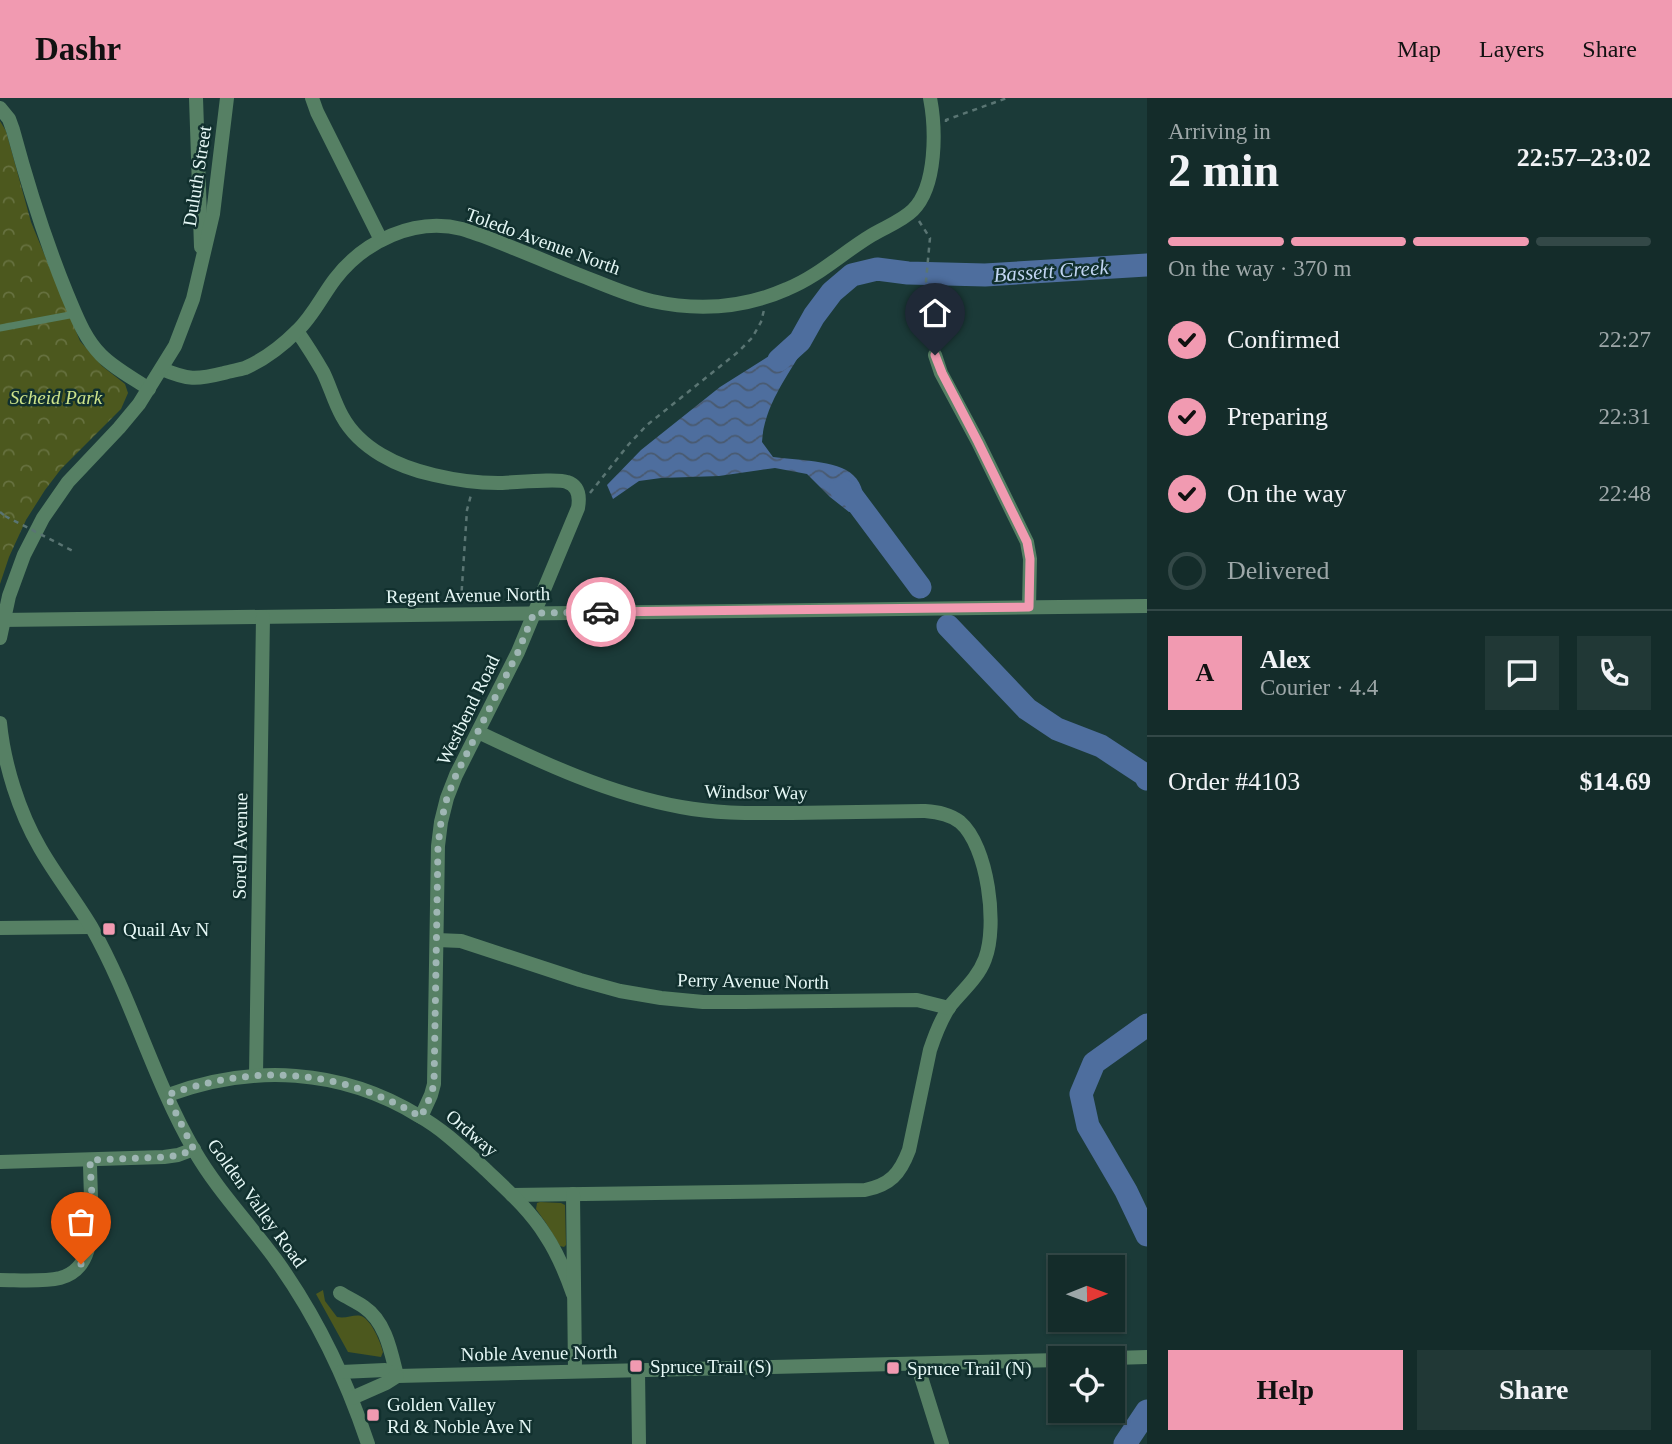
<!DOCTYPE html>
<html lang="en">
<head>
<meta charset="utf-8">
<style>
  body { margin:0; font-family:Georgia,serif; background:#213836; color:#f1f3f6; height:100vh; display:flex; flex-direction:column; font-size:26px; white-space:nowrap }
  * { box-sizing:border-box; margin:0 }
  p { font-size:23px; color:#9da7a8 }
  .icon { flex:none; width:38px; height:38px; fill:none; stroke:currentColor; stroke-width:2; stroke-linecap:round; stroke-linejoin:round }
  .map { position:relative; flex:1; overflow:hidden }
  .drawer { display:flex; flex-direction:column; background:#142c2a; width:525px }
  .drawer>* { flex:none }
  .needle { width:46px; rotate:89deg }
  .fabs { position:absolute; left:1048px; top:1157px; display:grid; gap:14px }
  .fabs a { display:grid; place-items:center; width:77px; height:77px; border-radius:0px; background:#142c2a; box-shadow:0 2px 5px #0004,0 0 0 2px #334847; font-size:35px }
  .pin { position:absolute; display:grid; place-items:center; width:60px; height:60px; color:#fff; margin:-72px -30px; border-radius:50% 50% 50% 0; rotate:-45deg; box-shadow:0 0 7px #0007 }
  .pin .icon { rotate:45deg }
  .courier { position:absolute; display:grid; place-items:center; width:70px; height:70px; margin:-35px; border:5px solid #f19ab1; border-radius:50%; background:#fff; color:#222; box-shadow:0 2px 9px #0007 }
  .head em { font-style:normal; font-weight:700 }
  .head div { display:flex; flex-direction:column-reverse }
  .head { display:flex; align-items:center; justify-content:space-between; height:119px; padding:0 21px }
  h1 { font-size:46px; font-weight:700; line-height:52px }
  .bar { display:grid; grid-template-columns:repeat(4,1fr); gap:10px 7px; align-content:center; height:84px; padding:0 21px }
  .bar i { height:9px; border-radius:5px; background:#334847 }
  .bar .current { background:#f19ab1 }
  .bar p { grid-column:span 4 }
  .line { display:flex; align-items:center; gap:18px; padding:0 21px; border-top:2px solid #334847 }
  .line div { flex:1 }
  .round { display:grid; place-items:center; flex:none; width:74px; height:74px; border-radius:0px; background:#213836 }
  ol { padding:0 21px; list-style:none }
  li { display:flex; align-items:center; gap:21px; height:77px }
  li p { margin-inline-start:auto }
  li .icon { padding:7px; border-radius:50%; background:#f19ab1; color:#111; stroke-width:4 }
  li:last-child { color:#9da7a8 }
  li i { width:38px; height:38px; border:4px solid #334847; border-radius:50% }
  .button { display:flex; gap:14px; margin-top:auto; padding:14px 21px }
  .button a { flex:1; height:80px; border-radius:0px; background:#f19ab1; color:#111; font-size:28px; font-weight:700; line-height:80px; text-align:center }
  .button a+a { background:#213836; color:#f1f3f6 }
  header { display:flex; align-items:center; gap:42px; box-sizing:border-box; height:98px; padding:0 35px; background:#f19ab1; color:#111 }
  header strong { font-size:33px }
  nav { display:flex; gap:38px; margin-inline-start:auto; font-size:24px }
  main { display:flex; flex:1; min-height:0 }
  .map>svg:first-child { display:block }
  .grass { fill:#4c581e }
  .forest { fill:url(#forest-crowns) }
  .water { fill:url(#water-waves) }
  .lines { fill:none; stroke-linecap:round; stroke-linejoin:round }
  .river { stroke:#4e6e9e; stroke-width:23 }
  .path { stroke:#5a7573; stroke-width:2.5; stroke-dasharray:5 5; stroke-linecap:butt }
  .service { stroke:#568064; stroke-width:7 }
  .minor { stroke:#568064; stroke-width:14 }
  .tertiary { stroke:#568064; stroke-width:14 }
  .path-bridge { stroke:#5a7573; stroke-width:2.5; stroke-dasharray:5 5; stroke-linecap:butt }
  .done { stroke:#9fb6b4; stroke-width:7; stroke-dasharray:0 12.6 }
  .route { stroke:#f19ab1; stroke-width:9 }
  .poi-dot { fill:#f19ab1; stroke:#11302e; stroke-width:2.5 }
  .labels { text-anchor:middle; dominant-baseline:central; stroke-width:5; stroke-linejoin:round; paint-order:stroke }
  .street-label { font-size:19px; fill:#e6f8f6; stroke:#11302e }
  .park-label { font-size:19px; font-style:italic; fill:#cee48b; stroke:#11302e }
  .poi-label { font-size:19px; fill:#e6f8f6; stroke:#11302e; text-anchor:start }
  .water-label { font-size:21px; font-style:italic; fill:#c1d5f2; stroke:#11302e }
</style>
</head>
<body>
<header>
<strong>Dashr</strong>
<nav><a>Map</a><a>Layers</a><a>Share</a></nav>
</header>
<main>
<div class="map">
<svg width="1147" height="1346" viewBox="0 0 1147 1346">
  <defs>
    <pattern id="forest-crowns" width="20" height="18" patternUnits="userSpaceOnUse" patternTransform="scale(1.75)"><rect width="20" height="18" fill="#4c581e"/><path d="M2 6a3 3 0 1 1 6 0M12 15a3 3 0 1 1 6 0" fill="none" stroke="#66713f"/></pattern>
    <pattern id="water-waves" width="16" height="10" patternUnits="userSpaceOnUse" patternTransform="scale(1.75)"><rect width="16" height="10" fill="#4e6e9e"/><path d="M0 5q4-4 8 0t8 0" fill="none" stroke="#495a70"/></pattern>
  </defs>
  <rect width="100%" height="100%" fill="#1b3a38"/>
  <!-- grass -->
  <g class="grass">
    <path d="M 540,1104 L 561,1105 L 565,1107 L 566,1147 L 564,1149 L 560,1148 L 546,1125 L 536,1111 L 537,1105 Z"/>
    <path d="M 323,1192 L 325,1203 L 337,1219 C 346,1221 354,1216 361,1218 C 371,1221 381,1245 383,1254 L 381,1259 L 348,1254 L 316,1196 Z"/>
  </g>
  <!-- forest -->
  <path class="forest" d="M 0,23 L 6,33 L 31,124 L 80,243 L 102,268 L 125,286 L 128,295 L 121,311 L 61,371 L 45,392 L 26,422 L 9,459 L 0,486 Z"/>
  <!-- water -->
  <path class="water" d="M 796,241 L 805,248 C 787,279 764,308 762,344 L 773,359 C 794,362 838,362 853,377 C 863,386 864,400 866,412 L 849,414 L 830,399 L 807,376 L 775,370 L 719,378 L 661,380 L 639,383 L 613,401 L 607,387 L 641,352 L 720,289 Z"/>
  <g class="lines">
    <!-- river -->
    <g class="river">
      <path d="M 779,262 L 800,243 L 814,218 L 832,194 L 852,177 L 877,171 L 908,175 L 985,177 L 1147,167"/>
      <path d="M 841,391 L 853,399 L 920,489"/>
      <path d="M 948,528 L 1027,611 L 1057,631 L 1101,648 L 1145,677 L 1147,681"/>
      <path d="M 1147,927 L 1094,965 L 1081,996 L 1088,1028 L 1126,1093 L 1147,1137"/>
      <path d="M 1125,1346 L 1147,1313"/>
    </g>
    <!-- path -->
    <g class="path">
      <path d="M 946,24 L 946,22 L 1007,0"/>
      <path d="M 919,123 L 930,140 L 926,183 L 935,236 L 935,245"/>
      <path d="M 590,395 L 629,346 L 647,327 L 738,254 L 752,240 L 761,224 L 764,212"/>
      <path d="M 0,414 L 5,418"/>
      <path d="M 461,503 L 467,412 L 471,397 L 473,397"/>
    </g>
    <!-- service -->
    <path class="service" d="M 0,230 L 75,216"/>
    <!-- minor -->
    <g class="minor">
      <path d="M 312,0 L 317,14 L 381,142"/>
      <path d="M 0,10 L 9,21 L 13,32 C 28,88 45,142 67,196 C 76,217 84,240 101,257 C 115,271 133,280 149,291"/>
      <path d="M 297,233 C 306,246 315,260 323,274 C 330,288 334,304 342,318 C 360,351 398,369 434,377 C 455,382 476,385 498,385 C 511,385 557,380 567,384 C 579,388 580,399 578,410 L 518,554 L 456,677 L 447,700 L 441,724 L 438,748 L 434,986 L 431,997 L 421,1019"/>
      <path d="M 935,257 L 941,275 L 978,344 L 1027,444 L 1030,461 L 1029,509"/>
      <path d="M 162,271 C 188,282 196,282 224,275 C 231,273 238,272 245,270 C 263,262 283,247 297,233 C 313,218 322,198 335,181 C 364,143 415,119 462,131 C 469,133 476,136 483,138 C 514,150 545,163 577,176 C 601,185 626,197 652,203 C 697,213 744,210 787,191 C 819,178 842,155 872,137 C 885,129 902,123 913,112 C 937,88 936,31 930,0"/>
      <path d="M 0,522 L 1147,508"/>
      <path d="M 478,634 C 543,665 609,696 681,709 C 718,716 755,715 792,715 C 837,714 881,714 925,713 C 938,714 950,716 960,724 C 988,748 998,828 985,861 C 978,880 962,893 950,908 C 941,921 935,937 930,952 L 909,1052 C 900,1076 890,1087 865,1092 L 512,1097"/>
      <path d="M 0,830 L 91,829"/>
      <path d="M 437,842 L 461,843 L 580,882 L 620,893 L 661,900 L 703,904 L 744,904 L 917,902 L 949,910"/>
      <path d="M 256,977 L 263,519"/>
      <path d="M 168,997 C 252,966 341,970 419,1018 C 444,1032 464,1052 485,1071 C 507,1092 530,1112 546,1138 C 558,1156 566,1176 573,1196"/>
      <path d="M 0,1064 L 164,1059 L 178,1057 L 194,1051"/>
      <path d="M 573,1096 L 575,1273"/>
      <path d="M 0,1182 C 18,1182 43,1184 60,1180 C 94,1171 91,1132 91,1106 C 91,1091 90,1076 90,1062"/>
      <path d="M 340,1195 C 348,1200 357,1204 364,1209 C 386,1224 391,1254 397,1278"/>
      <path d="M 917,1266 L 942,1346"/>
      <path d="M 638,1273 L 639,1346"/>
    </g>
    <!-- tertiary -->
    <g class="tertiary">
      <path d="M 196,0 L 201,149"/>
      <path d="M 0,540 L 9,498 L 24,457 L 43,420 L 68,384 L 119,330 L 139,306 L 175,248 L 193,201 L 213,116 L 227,0"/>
      <path d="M 0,625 C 4,666 19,714 40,750 C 56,778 76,803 92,830 C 132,901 153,981 194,1052 C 217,1092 249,1125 276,1162 C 317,1219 346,1280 368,1346"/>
      <path d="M 1113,1260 L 1147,1259"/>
      <path d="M 341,1274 L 385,1272 L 397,1278 L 1060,1262"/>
      <path d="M 352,1300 L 386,1285 L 397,1278"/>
    </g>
    <!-- path-bridge -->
    <path class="path-bridge" d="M 5,418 L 73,453"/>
  </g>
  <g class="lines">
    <!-- done -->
    <path class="done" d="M 81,1166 C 98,1137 91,1095 90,1062 L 164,1059 L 174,1058 L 194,1052 L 167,997 C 257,965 339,971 421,1019 L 431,997 L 434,986 L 438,748 L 441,724 L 447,700 L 456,677 L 518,554 L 534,515 L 601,514"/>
    <!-- route -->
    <path class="route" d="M 601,514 L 1029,509 L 1030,461 L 1027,444 L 978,344 L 942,275 L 935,257"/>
  </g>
  <!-- markers -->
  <g class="poi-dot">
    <rect x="102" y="824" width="14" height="14" rx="3.5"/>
    <rect x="629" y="1261" width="14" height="14" rx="3.5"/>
    <rect x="886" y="1263" width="14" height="14" rx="3.5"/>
    <rect x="366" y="1310" width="14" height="14" rx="3.5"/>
  </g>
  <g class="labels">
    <!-- street labels -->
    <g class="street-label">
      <text transform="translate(197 78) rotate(-81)">Duluth Street</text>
      <text transform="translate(543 143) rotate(20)">Toledo Avenue North</text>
      <text transform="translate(468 497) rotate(-1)">Regent Avenue North</text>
      <text transform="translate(468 612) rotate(-64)">Westbend Road</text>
      <text transform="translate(756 694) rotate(1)">Windsor Way</text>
      <text transform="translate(240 748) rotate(-89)">Sorell Avenue</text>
      <text transform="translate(753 883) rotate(1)">Perry Avenue North</text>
      <text transform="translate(472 1035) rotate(40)">Ordway</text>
      <text transform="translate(257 1105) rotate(54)">Golden Valley Road</text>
      <text transform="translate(539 1255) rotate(-1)">Noble Avenue North</text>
    </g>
    <!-- park labels -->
    <g class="park-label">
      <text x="56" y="299">Scheid Park</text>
    </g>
    <!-- poi labels -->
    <g class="poi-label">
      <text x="123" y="831">Quail Av N</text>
      <text x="650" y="1268">Spruce Trail (S)</text>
      <text x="907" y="1270">Spruce Trail (N)</text>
      <text x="387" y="1306">Golden Valley<tspan x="387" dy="22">Rd &amp; Noble Ave N</tspan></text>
    </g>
    <!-- water labels -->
    <g class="water-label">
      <text transform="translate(1051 173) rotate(-4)">Bassett Creek</text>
    </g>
  </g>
</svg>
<div class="fabs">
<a><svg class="needle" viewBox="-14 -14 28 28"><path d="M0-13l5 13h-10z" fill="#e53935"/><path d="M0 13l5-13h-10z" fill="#9da7a8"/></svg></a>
<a><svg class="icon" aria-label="locate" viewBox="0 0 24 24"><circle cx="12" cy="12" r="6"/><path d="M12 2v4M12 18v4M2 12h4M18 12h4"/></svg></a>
</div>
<div class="pin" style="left:81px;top:1166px;background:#ea580c"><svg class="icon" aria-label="bag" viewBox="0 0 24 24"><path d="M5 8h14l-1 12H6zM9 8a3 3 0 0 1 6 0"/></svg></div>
<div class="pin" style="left:935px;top:257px;background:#1f2937"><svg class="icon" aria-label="home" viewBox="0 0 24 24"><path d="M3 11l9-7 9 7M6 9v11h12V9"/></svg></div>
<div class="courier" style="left:601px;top:514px"><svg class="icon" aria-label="car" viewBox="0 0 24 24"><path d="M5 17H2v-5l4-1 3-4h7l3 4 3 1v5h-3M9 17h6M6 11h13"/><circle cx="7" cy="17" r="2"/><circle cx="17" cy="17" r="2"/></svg></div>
</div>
<section class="drawer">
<div class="head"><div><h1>2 min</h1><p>Arriving in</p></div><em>22:57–23:02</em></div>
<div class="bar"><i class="current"></i><i class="current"></i><i class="current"></i><i></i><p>On the way · 370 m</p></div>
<ol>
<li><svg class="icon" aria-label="check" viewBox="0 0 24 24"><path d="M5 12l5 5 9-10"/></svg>Confirmed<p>22:27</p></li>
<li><svg class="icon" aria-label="check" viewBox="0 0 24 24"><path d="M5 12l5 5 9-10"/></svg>Preparing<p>22:31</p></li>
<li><svg class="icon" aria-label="check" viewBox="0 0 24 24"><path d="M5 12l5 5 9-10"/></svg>On the way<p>22:48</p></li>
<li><i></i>Delivered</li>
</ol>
<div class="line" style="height:126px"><b class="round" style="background:#f19ab1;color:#111">A</b><div><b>Alex</b><p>Courier · 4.4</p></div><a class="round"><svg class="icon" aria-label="chat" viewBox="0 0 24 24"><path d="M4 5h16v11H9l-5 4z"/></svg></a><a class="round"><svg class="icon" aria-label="phone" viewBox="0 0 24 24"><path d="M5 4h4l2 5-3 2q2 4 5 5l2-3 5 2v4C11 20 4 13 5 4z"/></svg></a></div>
<div class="line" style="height:91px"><div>Order #4103</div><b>$14.69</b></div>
<div class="button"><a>Help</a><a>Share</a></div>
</section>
</main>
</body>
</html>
